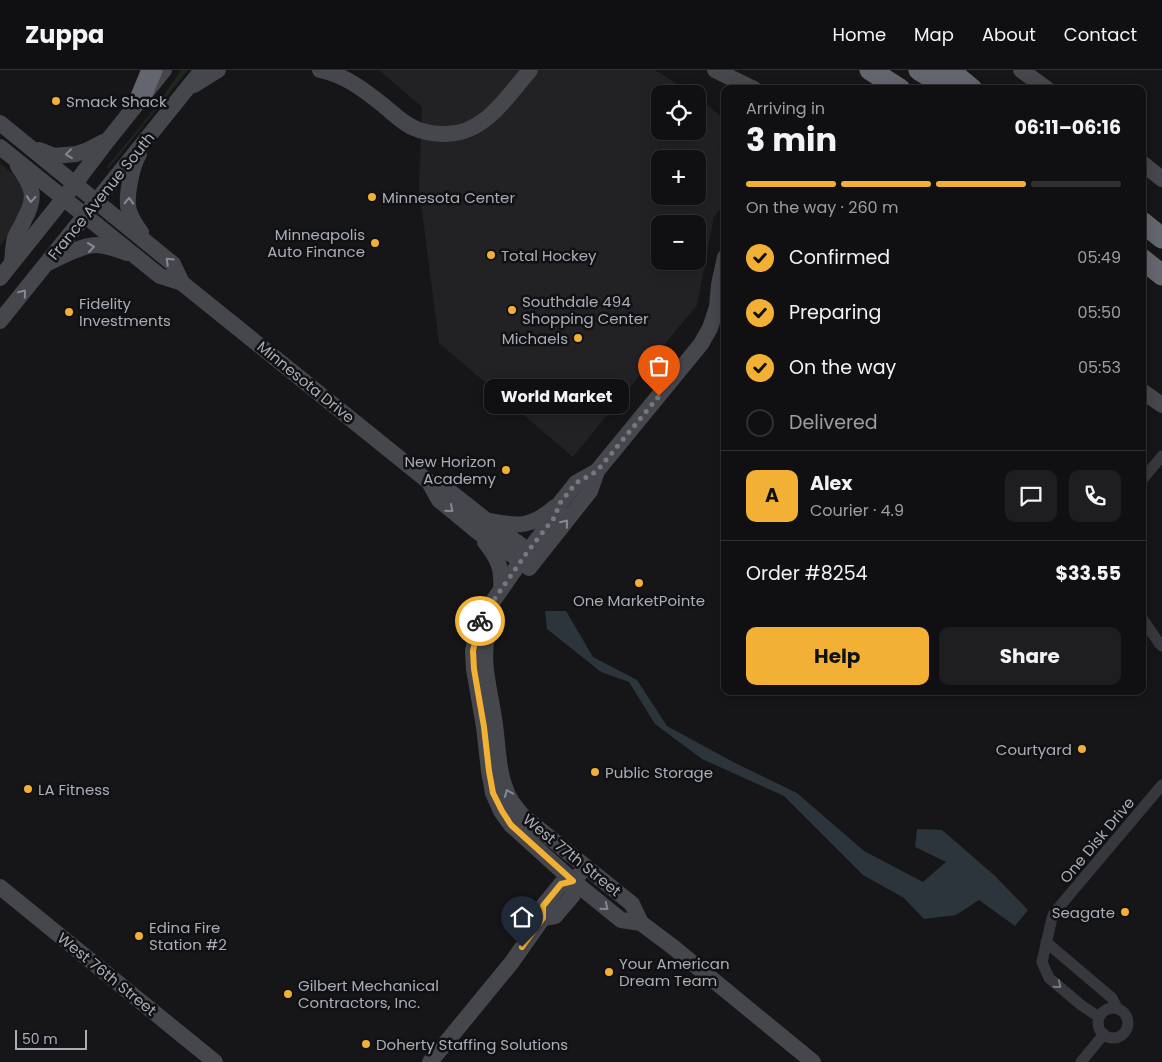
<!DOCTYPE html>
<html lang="en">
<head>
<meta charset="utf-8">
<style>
  body { margin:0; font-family:Poppins,sans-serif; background:#1e1e20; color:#f1f3f6; height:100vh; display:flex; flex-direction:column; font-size:19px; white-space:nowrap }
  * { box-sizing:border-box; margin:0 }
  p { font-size:16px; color:#9c9d9f }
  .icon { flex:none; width:28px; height:28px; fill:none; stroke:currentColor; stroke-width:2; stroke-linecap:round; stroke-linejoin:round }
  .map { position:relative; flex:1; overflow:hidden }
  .sheet { position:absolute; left:721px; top:15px; width:425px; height:610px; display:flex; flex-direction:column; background:#101012; border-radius:10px; box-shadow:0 2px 12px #0003,0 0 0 1px #303032 }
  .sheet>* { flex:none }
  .buttons { position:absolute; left:651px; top:15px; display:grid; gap:10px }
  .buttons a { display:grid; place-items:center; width:55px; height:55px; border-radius:10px; background:#101012; box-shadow:0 2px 12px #0003,0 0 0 1px #303032; font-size:25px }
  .scale { position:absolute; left:15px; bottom:12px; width:72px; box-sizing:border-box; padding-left:5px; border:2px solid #a8adb8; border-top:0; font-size:14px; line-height:18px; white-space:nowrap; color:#a8adb8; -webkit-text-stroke:4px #111113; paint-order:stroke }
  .pin { position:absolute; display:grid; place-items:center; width:42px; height:42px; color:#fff; margin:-51px -21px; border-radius:50% 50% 50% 0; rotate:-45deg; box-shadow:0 0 5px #0007 }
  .pin .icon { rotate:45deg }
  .courier { position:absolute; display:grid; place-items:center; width:50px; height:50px; margin:-25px; border:4px solid #f2b134; border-radius:50%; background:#fff; color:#222; box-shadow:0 1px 6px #0007 }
  .bubble { position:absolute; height:35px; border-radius:10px; background:#101012; box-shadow:0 2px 12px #0003,0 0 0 1px #303032; font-size:16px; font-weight:700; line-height:35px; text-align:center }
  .overview em { font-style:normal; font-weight:700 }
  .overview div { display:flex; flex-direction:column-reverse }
  .overview { display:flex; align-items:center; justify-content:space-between; height:85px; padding:0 25px }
  h1 { font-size:32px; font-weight:700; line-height:38px }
  .bar { display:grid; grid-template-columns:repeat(4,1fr); gap:8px 5px; align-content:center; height:60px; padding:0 25px }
  .bar i { height:6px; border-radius:4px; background:#303032 }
  .bar .on { background:#f2b134 }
  .bar p { grid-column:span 4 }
  .line { display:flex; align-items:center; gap:12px; padding:0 25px; border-top:1px solid #303032 }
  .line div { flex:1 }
  .round { display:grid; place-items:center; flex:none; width:52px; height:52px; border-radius:10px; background:#1e1e20 }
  ol { padding:0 25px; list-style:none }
  li { display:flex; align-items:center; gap:15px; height:55px }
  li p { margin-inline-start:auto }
  li .icon { padding:5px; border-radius:50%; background:#f2b134; color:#111; stroke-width:4 }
  li:last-child { color:#9c9d9f }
  li i { width:28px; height:28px; border:2px solid #303032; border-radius:50% }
  .cta { display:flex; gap:10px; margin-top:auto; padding:10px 25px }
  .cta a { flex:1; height:58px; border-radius:10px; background:#f2b134; color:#111; font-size:20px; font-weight:700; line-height:58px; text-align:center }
  .cta a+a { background:#1e1e20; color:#f1f3f6 }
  header { display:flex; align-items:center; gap:30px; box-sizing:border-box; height:70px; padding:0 25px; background:#101012; border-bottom:1px solid #303032 }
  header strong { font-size:24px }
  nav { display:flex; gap:28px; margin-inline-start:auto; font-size:18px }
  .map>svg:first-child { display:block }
  .built { fill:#222225; fill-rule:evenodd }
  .green { fill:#1e261f }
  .water { fill:#2c353c }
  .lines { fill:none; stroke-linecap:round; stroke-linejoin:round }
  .street { stroke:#37383d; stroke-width:11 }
  .secondary { stroke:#45474d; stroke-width:16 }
  .highway { stroke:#63666e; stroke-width:21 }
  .oneway { stroke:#858993 }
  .oneway2 { stroke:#757881 }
  .done { stroke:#757880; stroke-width:5; stroke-dasharray:0 9 }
  .route { stroke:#f2b134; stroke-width:6 }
  .poi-dot { fill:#f2b134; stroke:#111113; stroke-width:2 }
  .labels { text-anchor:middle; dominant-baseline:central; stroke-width:5; stroke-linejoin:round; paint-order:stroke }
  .poi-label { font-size:15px; fill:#a8adb8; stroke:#111113; text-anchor:start }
  .street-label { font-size:15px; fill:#a8adb8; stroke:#111113 }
</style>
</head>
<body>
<header>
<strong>Zuppa</strong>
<nav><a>Home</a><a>Map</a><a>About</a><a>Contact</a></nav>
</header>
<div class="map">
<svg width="1162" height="992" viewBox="0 0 1162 992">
  <rect width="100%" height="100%" fill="#161618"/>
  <!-- built -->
  <g class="built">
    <path d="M 379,0 L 655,0 L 693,24 L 660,24 L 660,61 L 698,61 L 698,27 L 725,50 L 725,133 L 714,147 L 697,235 L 573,387 L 439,273 L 419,118 L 422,37 ZM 660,89 L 698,89 L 698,126 L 660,126 ZM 660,154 L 698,154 L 698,191 L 660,191 Z"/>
    <path d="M 0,93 L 13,104 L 26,121 L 23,146 L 0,176 Z"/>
  </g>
  <!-- green -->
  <path class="green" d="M 181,0 L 188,0 L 109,98 L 107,97 L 155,38 Z"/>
  <!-- water -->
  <path class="water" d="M 545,541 L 566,541 L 593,587 L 637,610 L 667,656 L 735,693 L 797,723 L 864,781 L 923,812 L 946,792 L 915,777 L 917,759 L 942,760 L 994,805 L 1028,840 L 1015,856 L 979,830 L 956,845 L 924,849 L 904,828 L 863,805 L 784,726 L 702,689 L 655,654 L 629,612 L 601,602 L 547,559 Z"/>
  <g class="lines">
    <!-- street -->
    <g class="street">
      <path d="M 1142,410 L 1162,386"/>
      <path d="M 1142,548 L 1159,573 L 1162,576"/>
      <path d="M 1046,872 L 1112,928 L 1117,938"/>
      <circle cx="1113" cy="953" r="15"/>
      <path d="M 1099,947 L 1081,935 L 1049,908 L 1042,892 L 1052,848 L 1054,843 L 1162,715"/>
      <path d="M 1081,992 L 1104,964"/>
    </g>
    <!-- secondary -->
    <g class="secondary">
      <path d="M 320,0 C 345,5 364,20 383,35 C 393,43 402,53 414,58 C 423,62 434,64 444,64 C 484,65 507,27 530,0"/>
      <path d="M 715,0 L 754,19"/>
      <path d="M 1021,0 L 1047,19"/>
      <path d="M 194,15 L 218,0"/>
      <path d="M 0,53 L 173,194 L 182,213"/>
      <path d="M 0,77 L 160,206 L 182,213 L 429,412 L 448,420 L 486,450 L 518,473 L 528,481 L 534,490"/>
      <path d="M 39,80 L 54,86 L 76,84 L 88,80 L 103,72"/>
      <path d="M 139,84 C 132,96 125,128 129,141 C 132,149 136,156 141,162"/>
      <path d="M 1142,93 L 1162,109"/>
      <path d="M 725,187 L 719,215 L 717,237 L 710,258 L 701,274 L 597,401 L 576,413 L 560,433 L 554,448 L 528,481 L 491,534 L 480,551 L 473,581 L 474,599 L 484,657 L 489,701 L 493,723 L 501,741 L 511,755 L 573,811 L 621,850 L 641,853 L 673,877 L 813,992"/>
      <path d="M 12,192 C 13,184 13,175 15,168 C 17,162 22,156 24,150 C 37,127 33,117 18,96"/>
      <path d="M 50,192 C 62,186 83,175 96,175 C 104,175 119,180 127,183"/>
      <path d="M 0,208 L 64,128 L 108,70 L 164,0"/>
      <path d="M 0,251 L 202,0"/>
      <path d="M 1142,321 L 1162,335"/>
      <path d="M 429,412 L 439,430 L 478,462 L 521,491 L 532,491"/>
      <path d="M 490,451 C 519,457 532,457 555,437"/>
      <path d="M 485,472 C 497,487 503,498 501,519"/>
      <path d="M 529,498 L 590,421 L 597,401"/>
      <path d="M 488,560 C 480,593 491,623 495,655 C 498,677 498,700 506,720 C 509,730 516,738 523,746 L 632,834 L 641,853"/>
      <path d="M 0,817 L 215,992"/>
      <path d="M 543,848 L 555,846 L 573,825 L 573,811"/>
      <path d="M 430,992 L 512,892 L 543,848 L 543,836 L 561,814 L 573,811 L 579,805"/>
    </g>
    <!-- highway -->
    <g class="highway">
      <path d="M 870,0 L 900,19"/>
      <path d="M 919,0 L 950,19"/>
      <path d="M 949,0 L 972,19"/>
      <path d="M 140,29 L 152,0"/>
      <path d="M 1142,152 L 1162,168"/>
      <path d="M 1142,189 L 1162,205"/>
    </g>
  </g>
  <!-- one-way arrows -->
  <defs><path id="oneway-chevron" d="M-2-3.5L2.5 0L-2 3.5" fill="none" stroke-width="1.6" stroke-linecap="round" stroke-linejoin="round" transform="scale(1.25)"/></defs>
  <g class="oneway">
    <use href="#oneway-chevron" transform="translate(69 84) rotate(173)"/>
    <use href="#oneway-chevron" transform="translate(31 129) rotate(95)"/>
    <use href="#oneway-chevron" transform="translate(129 131) rotate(-88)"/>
    <use href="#oneway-chevron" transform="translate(91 177) rotate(-8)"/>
    <use href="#oneway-chevron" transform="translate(169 191) rotate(-136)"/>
    <use href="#oneway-chevron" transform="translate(23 223) rotate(-51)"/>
    <use href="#oneway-chevron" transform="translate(450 439) rotate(40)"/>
    <use href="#oneway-chevron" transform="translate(565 453) rotate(-51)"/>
    <use href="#oneway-chevron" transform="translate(508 723) rotate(-113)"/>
    <use href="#oneway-chevron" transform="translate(605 837) rotate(39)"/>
  </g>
  <use class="oneway2" href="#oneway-chevron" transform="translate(1058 915) rotate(40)"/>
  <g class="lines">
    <!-- done -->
    <path class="done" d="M 480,551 L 491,534 L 528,481 L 554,448 L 560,433 L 576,413 L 597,401 L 659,326"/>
    <!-- route -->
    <path class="route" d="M 480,551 L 473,581 L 474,599 L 484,657 L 489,701 L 493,723 L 502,741 L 511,755 L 573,811 L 561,814 L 543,836 L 543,848 L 522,877"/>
  </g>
  <!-- markers -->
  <g class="poi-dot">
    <circle cx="56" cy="31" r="5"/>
    <circle cx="372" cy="127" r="5"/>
    <circle cx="375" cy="173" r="5"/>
    <circle cx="491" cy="185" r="5"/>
    <circle cx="512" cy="240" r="5"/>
    <circle cx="69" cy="242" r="5"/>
    <circle cx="578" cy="268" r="5"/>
    <circle cx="506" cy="400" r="5"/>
    <circle cx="639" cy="513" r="5"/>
    <circle cx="1082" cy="679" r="5"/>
    <circle cx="595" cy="702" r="5"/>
    <circle cx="28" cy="719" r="5"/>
    <circle cx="1125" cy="842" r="5"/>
    <circle cx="139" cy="866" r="5"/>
    <circle cx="609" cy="902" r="5"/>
    <circle cx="288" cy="924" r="5"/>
    <circle cx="366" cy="974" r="5"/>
  </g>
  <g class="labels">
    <!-- poi labels -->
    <g class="poi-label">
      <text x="66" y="31">Smack Shack</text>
      <text x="382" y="127">Minnesota Center</text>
      <text x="365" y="164" text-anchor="end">Minneapolis<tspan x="365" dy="17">Auto Finance</tspan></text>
      <text x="501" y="185">Total Hockey</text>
      <text x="522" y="231">Southdale 494<tspan x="522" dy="17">Shopping Center</tspan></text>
      <text x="79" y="233">Fidelity<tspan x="79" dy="17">Investments</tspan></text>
      <text x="568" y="268" text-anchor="end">Michaels</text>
      <text x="496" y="391" text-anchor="end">New Horizon<tspan x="496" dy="17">Academy</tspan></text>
      <text x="639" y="530" text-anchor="middle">One MarketPointe</text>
      <text x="1072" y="679" text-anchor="end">Courtyard</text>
      <text x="605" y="702">Public Storage</text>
      <text x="38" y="719">LA Fitness</text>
      <text x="1115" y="842" text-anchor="end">Seagate</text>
      <text x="149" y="857">Edina Fire<tspan x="149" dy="17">Station #2</tspan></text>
      <text x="619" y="893">Your American<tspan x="619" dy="17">Dream Team</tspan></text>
      <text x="298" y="915">Gilbert Mechanical<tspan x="298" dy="17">Contractors, Inc.</tspan></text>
      <text x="376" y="974">Doherty Staffing Solutions</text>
    </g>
    <!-- street labels -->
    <g class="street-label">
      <text transform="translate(101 126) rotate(-51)">France Avenue South</text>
      <text transform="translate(306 312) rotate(39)">Minnesota Drive</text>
      <text transform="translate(1097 770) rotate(-50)">One Disk Drive</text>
      <text transform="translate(572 785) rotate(39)">West 77th Street</text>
      <text transform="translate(107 904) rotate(39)">West 76th Street</text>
    </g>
  </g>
</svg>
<div class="buttons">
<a><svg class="icon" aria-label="locate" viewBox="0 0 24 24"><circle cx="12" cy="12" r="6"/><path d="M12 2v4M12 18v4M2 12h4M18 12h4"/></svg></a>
<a>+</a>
<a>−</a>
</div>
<div class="scale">50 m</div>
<div class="pin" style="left:659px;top:326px;background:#ea580c"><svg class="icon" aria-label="bag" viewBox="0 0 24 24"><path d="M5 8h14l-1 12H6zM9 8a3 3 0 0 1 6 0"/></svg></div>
<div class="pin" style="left:522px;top:877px;background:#1f2937"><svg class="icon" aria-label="home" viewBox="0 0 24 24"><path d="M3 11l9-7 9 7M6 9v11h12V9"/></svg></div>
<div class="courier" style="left:480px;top:551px"><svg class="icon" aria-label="bike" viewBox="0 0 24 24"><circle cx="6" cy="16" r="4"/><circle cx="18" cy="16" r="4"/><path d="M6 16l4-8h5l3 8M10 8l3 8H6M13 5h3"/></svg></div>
<div class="bubble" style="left:484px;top:309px;width:145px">World Market</div>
<section class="sheet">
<div class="overview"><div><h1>3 min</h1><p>Arriving in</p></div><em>06:11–06:16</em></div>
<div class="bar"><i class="on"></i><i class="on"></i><i class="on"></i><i></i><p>On the way · 260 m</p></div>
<ol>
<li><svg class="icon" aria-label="check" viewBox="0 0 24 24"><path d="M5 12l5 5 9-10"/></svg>Confirmed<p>05:49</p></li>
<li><svg class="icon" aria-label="check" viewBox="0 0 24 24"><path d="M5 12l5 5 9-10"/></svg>Preparing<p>05:50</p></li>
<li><svg class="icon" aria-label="check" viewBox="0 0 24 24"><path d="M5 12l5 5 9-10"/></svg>On the way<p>05:53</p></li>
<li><i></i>Delivered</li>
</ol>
<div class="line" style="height:90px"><b class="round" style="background:#f2b134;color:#111">A</b><div><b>Alex</b><p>Courier · 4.9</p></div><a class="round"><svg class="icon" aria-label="chat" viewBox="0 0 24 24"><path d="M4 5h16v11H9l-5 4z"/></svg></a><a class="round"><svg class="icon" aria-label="phone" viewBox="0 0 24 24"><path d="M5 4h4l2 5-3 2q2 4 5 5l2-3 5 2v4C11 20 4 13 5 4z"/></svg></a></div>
<div class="line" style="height:65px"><div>Order #8254</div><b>$33.55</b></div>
<div class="cta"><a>Help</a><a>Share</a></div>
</section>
</div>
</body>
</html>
